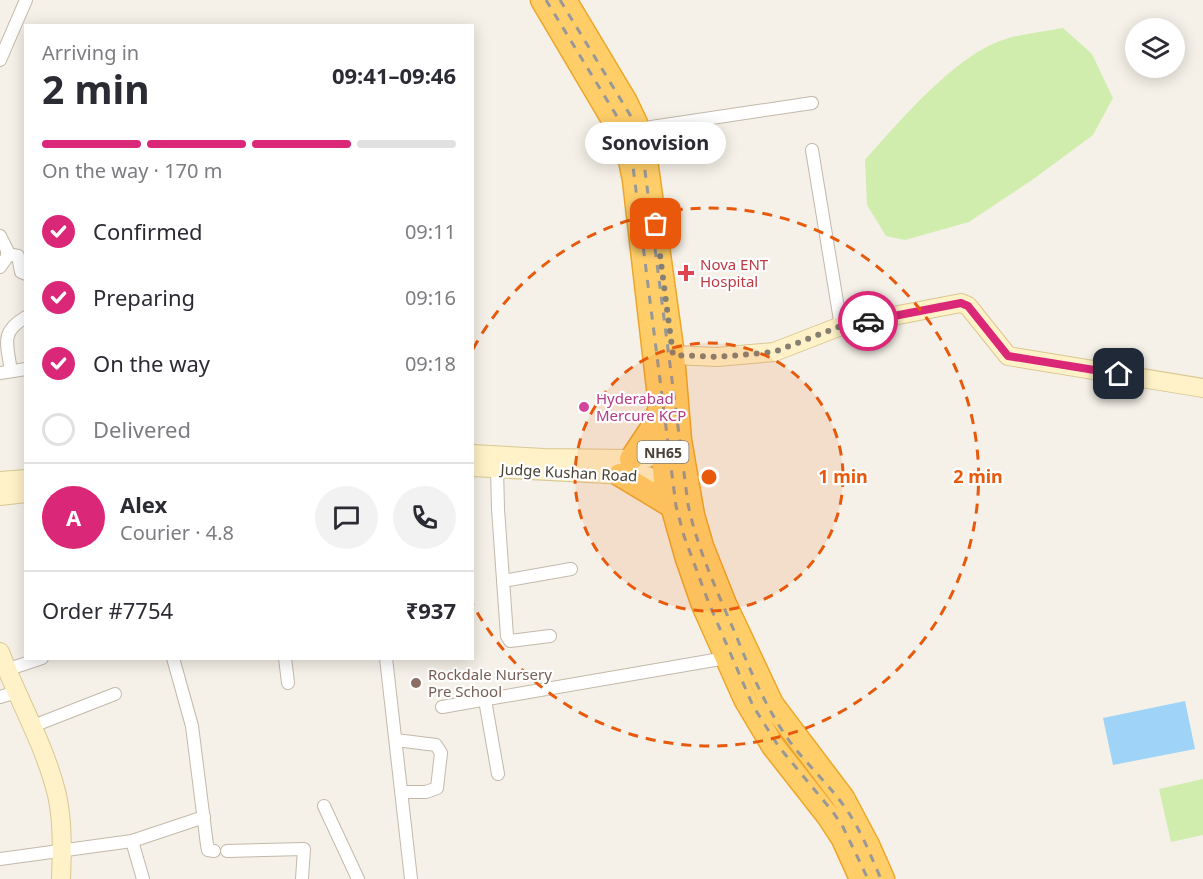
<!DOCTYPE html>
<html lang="en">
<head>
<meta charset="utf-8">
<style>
  body { margin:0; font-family:"Noto Sans",sans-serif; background:#f2f2f3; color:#2b2b33; height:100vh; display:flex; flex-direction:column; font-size:22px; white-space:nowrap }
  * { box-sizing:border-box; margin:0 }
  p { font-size:20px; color:#7c7c81 }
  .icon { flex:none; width:33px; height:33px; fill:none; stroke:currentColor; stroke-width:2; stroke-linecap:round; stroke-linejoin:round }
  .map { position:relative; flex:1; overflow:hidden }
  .drawer { position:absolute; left:24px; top:24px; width:450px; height:636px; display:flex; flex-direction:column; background:#fff; border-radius:0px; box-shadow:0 3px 15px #0003 }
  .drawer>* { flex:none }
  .buttons { position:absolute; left:1125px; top:18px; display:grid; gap:12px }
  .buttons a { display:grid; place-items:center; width:60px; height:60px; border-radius:50%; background:#fff; box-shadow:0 3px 15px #0003; font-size:30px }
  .pin { position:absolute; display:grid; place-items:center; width:51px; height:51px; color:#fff; margin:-26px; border-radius:12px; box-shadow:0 3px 9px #0006 }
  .courier { position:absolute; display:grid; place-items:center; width:60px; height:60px; margin:-30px; border:4px solid #db2777; border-radius:50%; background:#fff; color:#222; box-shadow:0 2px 8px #0007 }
  .bubble { position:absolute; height:42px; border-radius:21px; background:#fff; box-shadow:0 3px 15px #0003; font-size:20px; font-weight:700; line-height:42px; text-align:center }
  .head em { font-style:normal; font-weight:700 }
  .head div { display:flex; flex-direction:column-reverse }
  .head { display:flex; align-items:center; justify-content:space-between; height:102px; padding:0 18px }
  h1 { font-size:39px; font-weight:700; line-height:45px }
  .bar { display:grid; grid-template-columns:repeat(4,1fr); gap:9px 6px; align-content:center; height:72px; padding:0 18px }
  .bar i { height:8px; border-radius:4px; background:#e1e1e2 }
  .bar .current { background:#db2777 }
  .bar p { grid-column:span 4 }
  .line { display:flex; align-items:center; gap:15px; padding:0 18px; border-top:2px solid #e1e1e2 }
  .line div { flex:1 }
  .round { display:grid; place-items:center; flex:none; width:63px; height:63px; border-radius:32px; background:#f2f2f3 }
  ol { padding:0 18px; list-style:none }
  li { display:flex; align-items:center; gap:18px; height:66px }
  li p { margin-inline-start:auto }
  li .icon { padding:6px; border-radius:50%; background:#db2777; color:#fff; stroke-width:4 }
  li:last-child { color:#7c7c81 }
  li i { width:33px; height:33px; border:3px solid #e1e1e2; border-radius:50% }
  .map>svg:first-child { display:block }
  .green { fill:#d0edad }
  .water { fill:#9fd3f7 }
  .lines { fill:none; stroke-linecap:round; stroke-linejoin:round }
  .street-casing { stroke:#c2b9a9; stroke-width:14 }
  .secondary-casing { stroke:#dac793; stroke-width:20 }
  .highway-casing { stroke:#eda62a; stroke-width:25 }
  .street { stroke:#fff; stroke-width:12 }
  .secondary { stroke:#fff2c8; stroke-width:18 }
  .highway { stroke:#ffce69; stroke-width:22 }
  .rail { stroke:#989898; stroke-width:3; stroke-dasharray:8 8; stroke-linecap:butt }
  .done { stroke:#867f74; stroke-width:6; stroke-dasharray:0 10.8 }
  .route { stroke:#db2777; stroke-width:8 }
  .ring { fill:none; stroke:#e8590c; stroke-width:3; stroke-dasharray:10 8 }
  .health-dot { fill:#e0444e; stroke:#fff; stroke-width:2 }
  .hotel-dot { fill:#d1479c; stroke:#fff; stroke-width:2 }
  .education-dot { fill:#8d6e63; stroke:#fff; stroke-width:2 }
  .labels { text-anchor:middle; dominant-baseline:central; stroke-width:4.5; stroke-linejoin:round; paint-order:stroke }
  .shield { fill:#fff; stroke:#807b72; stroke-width:1.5 }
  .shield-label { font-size:14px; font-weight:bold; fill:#4a4235 }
  .health-label { font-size:15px; fill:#be3a42; stroke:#fff; text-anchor:start }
  .hotel-label { font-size:15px; fill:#b23c85; stroke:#fff; text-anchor:start }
  .street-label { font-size:15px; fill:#4a4235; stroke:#fff }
  .education-label { font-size:15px; fill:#785e54; stroke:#fff; text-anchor:start }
  .centre { fill:#e8590c; stroke:#fff; stroke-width:3 }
  .ring-label { font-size:18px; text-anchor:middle; font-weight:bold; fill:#e8590c; stroke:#fff; stroke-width:4.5; stroke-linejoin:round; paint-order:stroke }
</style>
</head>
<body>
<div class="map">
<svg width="1203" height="879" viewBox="0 0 1203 879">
  <rect width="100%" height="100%" fill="#f5f1e8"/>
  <!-- green -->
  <g class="green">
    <path d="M 1063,28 L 1092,54 L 1113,98 L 1093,135 L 1032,180 L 969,222 L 905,240 L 886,236 L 867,205 L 865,160 C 898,123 953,58 1000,41 C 1019,34 1042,32 1063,28 Z"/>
    <path d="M 1203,779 L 1203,835 L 1171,842 L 1159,789 Z"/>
  </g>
  <!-- water -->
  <path class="water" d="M 1185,701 L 1195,749 L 1113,765 L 1103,718 Z"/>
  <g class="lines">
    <!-- street casing -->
    <g class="street-casing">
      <g id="street">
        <path d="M 0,60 L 26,0"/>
        <path d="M 638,129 L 812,103"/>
        <path d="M 812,150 L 841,326"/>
        <path d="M 0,236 L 7,250 L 7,257 L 0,267"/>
        <path d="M 7,254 L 18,256 L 21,272 L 26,274"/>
        <path d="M 11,371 C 7,343 0,332 26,317"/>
        <path d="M 0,373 L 26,369"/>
        <path d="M 497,468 L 498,509 L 507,636 L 510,641 L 550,636"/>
        <path d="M 503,581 L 571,569"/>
        <path d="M 173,658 L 192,726 L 207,845 L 208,850 L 214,851"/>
        <path d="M 285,658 L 288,683"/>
        <path d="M 386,658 L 411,879"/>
        <path d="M 6,670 L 42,658"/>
        <path d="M 0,697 L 17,692"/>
        <path d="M 485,700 L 498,774"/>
        <path d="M 442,707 L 726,658"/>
        <path d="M 33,726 L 115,694"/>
        <path d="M 396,740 L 436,745 L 441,753 L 437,788 L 426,792 L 402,792"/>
        <path d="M 324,806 L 358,879"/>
        <path d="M 132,841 L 143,879"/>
        <path d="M 227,851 L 304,849 L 302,879"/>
        <path d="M 0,859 L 132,841 L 204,817"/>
      </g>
    </g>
    <!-- secondary casing -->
    <g class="secondary-casing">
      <g id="secondary">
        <path d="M 673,355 L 717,357 L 774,352 L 841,326 L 961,303 L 968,306 L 1008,356 L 1203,388"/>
        <path d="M 472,454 L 544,458 L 631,459 L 647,458 L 663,450"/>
        <path d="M 472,467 L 646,476 L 665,481"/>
        <path d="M 0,481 L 26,479"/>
        <path d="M 0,496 L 26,493"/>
        <path d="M 0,652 C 18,700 45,745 57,795 C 63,822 62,852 61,879"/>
      </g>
    </g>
    <!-- highway casing -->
    <g class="highway-casing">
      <g id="highway">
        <path d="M 542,0 L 623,137 L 629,155 L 634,180 L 659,397 L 665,481 L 687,559 L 703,605 L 745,699 L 773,746 L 828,816 L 843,839 L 861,879"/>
        <path d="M 565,0 L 626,102 L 636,123 L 645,153 L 673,355 L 680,440 L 693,515 L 702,546 L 725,604 L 772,704 L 843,798 L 868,845 L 883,879"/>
        <path d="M 631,459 L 651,429 L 659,411"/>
        <path d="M 620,475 L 673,507"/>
      </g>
    </g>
    <!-- street -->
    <use href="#street" class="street"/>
    <!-- secondary -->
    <use href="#secondary" class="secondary"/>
    <!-- highway -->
    <use href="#highway" class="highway"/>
    <!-- rail -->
    <g class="rail">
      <path d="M 546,0 L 621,123 L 630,143 L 676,506 L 684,536 L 708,601 L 753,706 L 779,747 L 833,812 L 843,827 L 868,879"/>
      <path d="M 560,0 L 632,118 L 641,140 L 688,504 C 697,548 717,591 735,633 C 750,670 765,706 788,739 C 805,763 827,782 844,806 C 860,828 870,854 881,879"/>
    </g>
  </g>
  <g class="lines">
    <!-- done -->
    <path class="done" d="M 656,224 L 673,355 L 717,357 L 774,352 L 841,326 L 868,321"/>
    <!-- route -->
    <path class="route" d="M 868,321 L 961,303 L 968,306 L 1008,356 L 1119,374"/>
  </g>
  <!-- distance rings -->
  <circle cx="709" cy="477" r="134" fill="#e8590c" fill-opacity=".12"/>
  <g class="ring">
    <circle cx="709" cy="477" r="134"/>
    <path d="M473 349A269 269 0 1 1 473 605"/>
  </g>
  <!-- markers -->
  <path class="health-dot" d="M683 264h6v6h6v6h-6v6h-6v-6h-6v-6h6z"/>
  <circle class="hotel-dot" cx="584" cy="407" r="6"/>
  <circle class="education-dot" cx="416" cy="683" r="6"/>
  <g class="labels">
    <!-- shield labels -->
    <rect class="shield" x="637.5" y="441" width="51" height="22" rx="4.5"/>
    <g class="shield-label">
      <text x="663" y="452">NH65</text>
    </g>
    <!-- health labels -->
    <g class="health-label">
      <text x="700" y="264">Nova ENT<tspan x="700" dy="17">Hospital</tspan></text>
    </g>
    <!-- hotel labels -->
    <g class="hotel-label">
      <text x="596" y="398">Hyderabad<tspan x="596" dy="17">Mercure KCP</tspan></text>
    </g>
    <!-- street labels -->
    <g class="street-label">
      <text transform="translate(569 472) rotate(3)">Judge Kushan Road</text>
    </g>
    <!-- education labels -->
    <g class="education-label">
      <text x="428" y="674">Rockdale Nursery<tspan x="428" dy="17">Pre School</tspan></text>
    </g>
  </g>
  <circle cx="709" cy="477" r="9" class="centre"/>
  <g class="ring-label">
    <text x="843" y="483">1 min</text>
    <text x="978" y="483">2 min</text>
  </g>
</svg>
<div class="buttons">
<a><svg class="icon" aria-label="layers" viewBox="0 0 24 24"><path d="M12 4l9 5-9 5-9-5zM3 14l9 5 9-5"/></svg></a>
</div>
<div class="pin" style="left:656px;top:224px;background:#ea580c"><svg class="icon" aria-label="bag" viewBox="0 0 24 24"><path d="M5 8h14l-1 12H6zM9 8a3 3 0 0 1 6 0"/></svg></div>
<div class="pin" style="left:1119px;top:374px;background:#1f2937"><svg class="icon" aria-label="home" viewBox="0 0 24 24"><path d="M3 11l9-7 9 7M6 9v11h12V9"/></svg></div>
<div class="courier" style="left:868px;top:321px"><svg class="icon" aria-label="car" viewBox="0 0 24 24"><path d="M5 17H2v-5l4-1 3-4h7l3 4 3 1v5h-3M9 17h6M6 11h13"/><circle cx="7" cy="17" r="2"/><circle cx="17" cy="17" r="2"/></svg></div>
<div class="bubble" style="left:585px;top:122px;width:141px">Sonovision</div>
<section class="drawer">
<div class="head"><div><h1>2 min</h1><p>Arriving in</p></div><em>09:41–09:46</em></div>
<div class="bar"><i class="current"></i><i class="current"></i><i class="current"></i><i></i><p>On the way · 170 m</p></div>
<ol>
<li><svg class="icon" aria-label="check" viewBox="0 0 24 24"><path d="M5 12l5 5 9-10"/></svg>Confirmed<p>09:11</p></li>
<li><svg class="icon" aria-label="check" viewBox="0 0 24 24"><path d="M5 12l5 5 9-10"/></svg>Preparing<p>09:16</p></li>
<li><svg class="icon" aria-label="check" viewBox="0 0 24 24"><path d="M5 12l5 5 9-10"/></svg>On the way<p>09:18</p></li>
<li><i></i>Delivered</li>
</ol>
<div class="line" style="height:108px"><b class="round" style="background:#db2777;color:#fff">A</b><div><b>Alex</b><p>Courier · 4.8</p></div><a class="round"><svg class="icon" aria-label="chat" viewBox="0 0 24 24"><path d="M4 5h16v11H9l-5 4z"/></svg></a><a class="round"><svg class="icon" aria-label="phone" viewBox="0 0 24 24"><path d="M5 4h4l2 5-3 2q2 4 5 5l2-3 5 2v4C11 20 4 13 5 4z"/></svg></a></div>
<div class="line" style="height:78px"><div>Order #7754</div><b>₹937</b></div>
</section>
</div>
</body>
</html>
